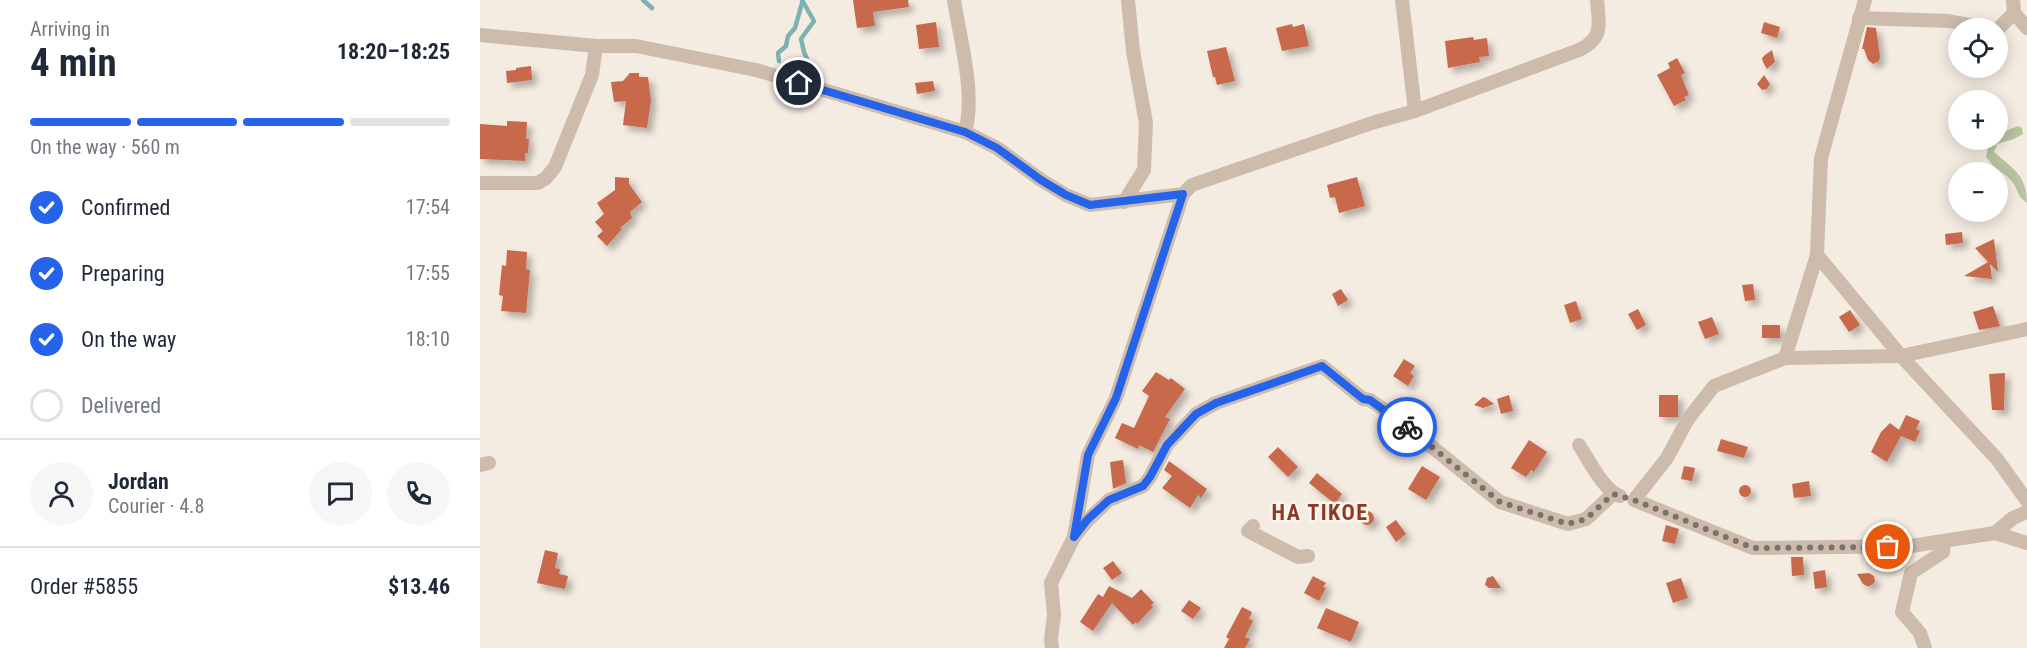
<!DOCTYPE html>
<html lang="en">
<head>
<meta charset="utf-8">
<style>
  body { margin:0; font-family:"Roboto Condensed",sans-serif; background:#f6f6f7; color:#1f2937; height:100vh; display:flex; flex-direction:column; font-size:22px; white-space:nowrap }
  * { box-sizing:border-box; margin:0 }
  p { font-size:20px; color:#747a83 }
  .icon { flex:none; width:33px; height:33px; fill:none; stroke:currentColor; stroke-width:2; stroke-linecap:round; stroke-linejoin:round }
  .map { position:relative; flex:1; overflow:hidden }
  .panel { display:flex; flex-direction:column; background:#fff; width:480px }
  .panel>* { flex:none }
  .fabs { position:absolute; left:1468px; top:18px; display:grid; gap:12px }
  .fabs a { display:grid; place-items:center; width:60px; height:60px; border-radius:50%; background:#fff; box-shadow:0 3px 15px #0003; font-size:30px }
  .pin { position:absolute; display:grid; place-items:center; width:51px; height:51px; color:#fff; margin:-26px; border:3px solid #fff; border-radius:50%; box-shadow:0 2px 6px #0007 }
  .courier { position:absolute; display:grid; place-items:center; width:60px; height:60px; margin:-30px; border:4px solid #2563eb; border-radius:50%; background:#fff; color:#222; box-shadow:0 2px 8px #0007 }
  .overview em { font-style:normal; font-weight:700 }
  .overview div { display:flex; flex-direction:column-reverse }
  .overview { display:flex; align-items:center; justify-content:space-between; height:102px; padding:0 30px }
  h1 { font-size:39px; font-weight:700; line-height:45px }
  .bar { display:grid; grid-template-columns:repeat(4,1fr); gap:9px 6px; align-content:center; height:72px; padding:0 30px }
  .bar i { height:8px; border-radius:4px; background:#e0e1e3 }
  .bar .on { background:#2563eb }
  .bar p { grid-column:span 4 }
  .line { display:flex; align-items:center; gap:15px; padding:0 30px; border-top:2px solid #e0e1e3 }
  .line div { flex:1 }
  .round { display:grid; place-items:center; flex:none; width:63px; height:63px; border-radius:32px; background:#f6f6f7 }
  ol { padding:0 30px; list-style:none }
  li { display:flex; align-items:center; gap:18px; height:66px }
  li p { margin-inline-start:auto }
  li .icon { padding:6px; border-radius:50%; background:#2563eb; color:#fff; stroke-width:4 }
  li:last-child { color:#747a83 }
  li i { width:33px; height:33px; border:3px solid #e0e1e3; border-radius:50% }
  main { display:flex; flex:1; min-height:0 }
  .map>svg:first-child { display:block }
  .green { fill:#b8c4a0 }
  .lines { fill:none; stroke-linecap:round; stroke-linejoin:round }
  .stream { stroke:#7fb0b2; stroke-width:4.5 }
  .building { fill:#c8694b; filter:url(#shadow) }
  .minor { stroke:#cdbbac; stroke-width:14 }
  .done { stroke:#7c716b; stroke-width:6; stroke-dasharray:0 10.8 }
  .route { stroke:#2563eb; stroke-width:8 }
  .labels { text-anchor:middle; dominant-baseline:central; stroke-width:5; stroke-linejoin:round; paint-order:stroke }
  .district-label { font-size:22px; font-weight:bold; letter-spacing:1.5px; fill:#8c3b22; stroke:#fbf5ee }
</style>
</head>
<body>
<main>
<section class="panel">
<div class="overview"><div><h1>4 min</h1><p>Arriving in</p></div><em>18:20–18:25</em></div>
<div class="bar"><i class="on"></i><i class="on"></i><i class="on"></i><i></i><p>On the way · 560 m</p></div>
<ol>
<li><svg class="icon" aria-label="check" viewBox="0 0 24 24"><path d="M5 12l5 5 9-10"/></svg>Confirmed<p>17:54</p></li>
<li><svg class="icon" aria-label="check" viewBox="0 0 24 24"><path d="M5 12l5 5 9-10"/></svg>Preparing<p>17:55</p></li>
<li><svg class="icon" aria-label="check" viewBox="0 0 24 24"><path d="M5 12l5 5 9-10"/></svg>On the way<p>18:10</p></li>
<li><i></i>Delivered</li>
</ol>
<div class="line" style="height:108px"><a class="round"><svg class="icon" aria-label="person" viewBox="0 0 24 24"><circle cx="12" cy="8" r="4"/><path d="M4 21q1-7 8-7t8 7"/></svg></a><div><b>Jordan</b><p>Courier · 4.8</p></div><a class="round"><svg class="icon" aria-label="chat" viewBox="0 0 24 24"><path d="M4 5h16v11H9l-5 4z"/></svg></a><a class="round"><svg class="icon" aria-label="phone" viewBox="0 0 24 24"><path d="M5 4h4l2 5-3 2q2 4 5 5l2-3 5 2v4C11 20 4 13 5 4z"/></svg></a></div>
<div class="line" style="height:78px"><div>Order #5855</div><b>$13.46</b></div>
</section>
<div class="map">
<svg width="1547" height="648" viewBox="0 0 1547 648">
  <defs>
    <filter id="shadow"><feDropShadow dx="5" dy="5" stdDeviation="3" flood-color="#0004"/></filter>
  </defs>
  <rect width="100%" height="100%" fill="#f4ebe1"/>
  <!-- green -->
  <path class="green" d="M 1538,126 L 1542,128 L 1543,134 L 1534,139 L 1517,144 L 1514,152 C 1533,169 1547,175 1547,203 L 1540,197 L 1534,184 L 1527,176 L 1516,169 L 1506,157 L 1510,140 L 1518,140 L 1518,134 Z"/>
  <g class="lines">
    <!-- stream -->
    <g class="stream">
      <path d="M 163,0 L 172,8"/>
      <path d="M 322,0 L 334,21 L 321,39 L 324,52 L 333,73"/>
      <path d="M 299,61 L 298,53 L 306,46 L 308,36 L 315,28 L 322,3"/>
    </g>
  </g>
  <!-- building -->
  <g class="building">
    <path d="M 373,0 L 428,0 L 429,7 L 393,12 L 395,26 L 377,28 Z"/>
    <path d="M 456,22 L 459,47 L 439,49 L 436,25 Z"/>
    <path d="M 1284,22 L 1300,27 L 1297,38 L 1281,33 Z"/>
    <path d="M 812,24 L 813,27 L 824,24 L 829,46 L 802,51 L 796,28 Z"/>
    <path d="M 1387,27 L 1396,28 L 1400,57 L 1399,61 L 1393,64 L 1388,60 L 1384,49 L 1382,49 Z"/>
    <path d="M 993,37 L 994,40 L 1007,38 L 1009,56 L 999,57 L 1000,62 L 968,68 L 965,41 Z"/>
    <path d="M 746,47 L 755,81 L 737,85 L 735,77 L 733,77 L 727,51 Z"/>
    <path d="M 1292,50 L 1295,62 L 1287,69 L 1283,62 L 1282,58 L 1285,55 Z"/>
    <path d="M 1197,58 L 1205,73 L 1201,75 L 1209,95 L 1204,97 L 1206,100 L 1194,106 L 1177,75 L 1190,68 L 1188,63 Z"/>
    <path d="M 51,66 L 52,80 L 27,83 L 26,71 L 36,70 L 36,68 Z"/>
    <path d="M 150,73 L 159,73 L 159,77 L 168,77 L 171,101 L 167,128 L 143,125 L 146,101 L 134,102 L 131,82 L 143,81 Z"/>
    <path d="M 1284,75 L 1290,84 L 1287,89 L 1282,90 L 1277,84 Z"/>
    <path d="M 453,81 L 455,91 L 437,94 L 435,83 Z"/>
    <path d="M 27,121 L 47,122 L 46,139 L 49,139 L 48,153 L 45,153 L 45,161 L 0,159 L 0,124 L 27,126 Z"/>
    <path d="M 135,177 L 149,178 L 149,184 L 162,202 L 150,212 L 152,218 L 140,228 L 142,229 L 127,246 L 117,236 L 123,231 L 115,222 L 124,214 L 117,203 L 135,190 Z"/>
    <path d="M 877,177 L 885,206 L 859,213 L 855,197 L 850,198 L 847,185 Z"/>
    <path d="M 1482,232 L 1483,243 L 1466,245 L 1465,234 Z"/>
    <path d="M 1514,239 L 1518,272 L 1510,264 L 1512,279 L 1484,276 L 1508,262 L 1495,248 Z"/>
    <path d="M 27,250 L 47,252 L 46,269 L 50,270 L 46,313 L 21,311 L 23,296 L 19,295 L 22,265 L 26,266 Z"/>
    <path d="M 1273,284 L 1275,300 L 1265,301 L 1262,285 Z"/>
    <path d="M 861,289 L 868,300 L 858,306 L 852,294 Z"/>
    <path d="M 1096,301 L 1102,319 L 1090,323 L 1084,305 Z"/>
    <path d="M 1513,306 L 1520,326 L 1499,330 L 1493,312 Z"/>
    <path d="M 1158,309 L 1166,325 L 1157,330 L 1148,314 Z"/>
    <path d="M 1370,310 L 1380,325 L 1369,332 L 1359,317 Z"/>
    <path d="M 1232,317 L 1239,334 L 1225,339 L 1218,322 Z"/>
    <rect x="1282" y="325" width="18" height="13"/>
    <path d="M 924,359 L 935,366 L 930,373 L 934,376 L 928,386 L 913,376 Z"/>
    <path d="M 676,372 L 689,380 L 691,378 L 705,389 L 685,417 L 690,419 L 673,452 L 659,445 L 658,449 L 635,438 L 642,423 L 654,428 L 669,396 L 662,391 Z"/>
    <path d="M 1525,373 L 1524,410 L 1512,410 L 1509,374 Z"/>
    <path d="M 1029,395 L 1033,411 L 1021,414 L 1017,399 Z"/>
    <rect x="1179" y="395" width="19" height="22"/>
    <path d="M 1003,397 L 1006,398 L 1014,404 L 1003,408 L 994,405 Z"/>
    <path d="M 1426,415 L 1440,421 L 1436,429 L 1440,431 L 1435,442 L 1421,436 L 1407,462 L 1391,452 L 1401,432 L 1410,423 L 1419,430 Z"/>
    <path d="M 1241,439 L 1268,447 L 1264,458 L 1237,451 Z"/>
    <path d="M 1049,440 L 1067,452 L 1054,472 L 1051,470 L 1046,477 L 1031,468 Z"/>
    <path d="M 798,447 L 818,467 L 808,477 L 788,457 Z"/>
    <path d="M 643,460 L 646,483 L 633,489 L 630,462 Z"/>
    <path d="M 689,461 L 727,489 L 721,498 L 718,495 L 710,508 L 682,488 L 692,476 L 684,470 Z"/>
    <path d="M 942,466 L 960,477 L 946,500 L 928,489 Z"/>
    <path d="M 1204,466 L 1215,468 L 1212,481 L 1201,479 Z"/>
    <path d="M 837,473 L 862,494 L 855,504 L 829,483 Z"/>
    <path d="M 1329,481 L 1331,496 L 1314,498 L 1312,484 Z"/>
    <circle cx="1265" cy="491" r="6"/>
    <circle cx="887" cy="518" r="7"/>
    <path d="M 916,520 L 926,534 L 916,542 L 906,527 Z"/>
    <path d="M 1186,525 L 1199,529 L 1195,544 L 1182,541 Z"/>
    <path d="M 65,550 L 78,553 L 75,568 L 80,569 L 79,574 L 88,576 L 85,589 L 57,583 Z"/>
    <path d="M 1311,557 L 1323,557 L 1324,575 L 1312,576 Z"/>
    <path d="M 633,561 L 642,573 L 632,580 L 623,568 Z"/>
    <path d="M 1345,570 L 1347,587 L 1335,589 L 1333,572 Z"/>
    <path d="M 1389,573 L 1394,576 L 1395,582 L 1390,586 L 1387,586 L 1383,584 L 1377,574 Z"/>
    <path d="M 833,576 L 846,583 L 843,587 L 846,588 L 839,601 L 824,593 Z"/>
    <path d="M 1013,576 L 1021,588 L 1009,588 L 1005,585 L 1007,578 Z"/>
    <path d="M 1201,578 L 1208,598 L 1193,603 L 1186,583 Z"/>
    <path d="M 629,586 L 652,598 L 661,589 L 674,603 L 671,605 L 673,607 L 657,624 L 656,622 L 653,625 L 632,603 L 613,631 L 600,622 L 618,594 L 623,597 Z"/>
    <path d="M 709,600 L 721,608 L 713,619 L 701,611 Z"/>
    <path d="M 762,607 L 772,612 L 769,619 L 773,621 L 765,637 L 770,639 L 765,648 L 744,648 L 749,639 L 746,637 Z"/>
    <path d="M 846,608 L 879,622 L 871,642 L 837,628 Z"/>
  </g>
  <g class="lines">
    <!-- minor -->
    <g class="minor">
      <path d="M 474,0 C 480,39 496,95 485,132"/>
      <path d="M 922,0 L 935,111"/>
      <path d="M 1385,0 L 1341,158 L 1337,255 L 1421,356 L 1517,459 L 1547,501"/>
      <path d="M 1533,0 L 1534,13 L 1547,28"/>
      <path d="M 1379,18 L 1469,21 L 1505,28"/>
      <path d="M 1518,29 L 1534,13"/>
      <path d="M 0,35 L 116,46 L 156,46 L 276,70 L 485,132 L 517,148 L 561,180 L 586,195 L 610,205 L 703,194 L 712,185 L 895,122 L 935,111 L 1099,50 C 1124,38 1119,24 1117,0"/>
      <path d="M 0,183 L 58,183 L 66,178 L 75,167 L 112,75 L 116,46"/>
      <path d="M 644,202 L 664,170 L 666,123 L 653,51 L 648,0"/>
      <path d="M 1547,329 L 1421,356 L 1305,358 L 1234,386 L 1208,419 L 1187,458 L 1154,500 L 1273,548 L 1431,546 L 1515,533 L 1547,543"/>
      <path d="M 1305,358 L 1337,255"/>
      <path d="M 1099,445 C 1108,459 1124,491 1140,496"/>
      <path d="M 0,465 L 9,463"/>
      <path d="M 773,526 L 768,531 L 770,532 L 818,557 L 828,556"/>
      <path d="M 1515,533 L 1533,518 L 1547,512"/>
      <path d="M 594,537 L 607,521 L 629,500 L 663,486 L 670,477 L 687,445 L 716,414 L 736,403 L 842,366 L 883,399 L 890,400 L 915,417 L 1020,502 L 1088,524 L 1106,519 L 1133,494"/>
      <path d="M 572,648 L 571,639 L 574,615 L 571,583 L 594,537 L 608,455 L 636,398 L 703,194"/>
      <path d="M 1445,648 L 1440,633 L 1422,612 L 1431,573 L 1463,552 L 1464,541"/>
    </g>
  </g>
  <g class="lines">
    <!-- done -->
    <path class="done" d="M 927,427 L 1020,502 L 1088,524 L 1106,519 L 1133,494 L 1154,500 L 1273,548 L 1408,547"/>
    <!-- route -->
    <path class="route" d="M 319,83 L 485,132 L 517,148 L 561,180 L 586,195 L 610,205 L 703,194 L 636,398 L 608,455 L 594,537 L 607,520 L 629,500 L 663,486 L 670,477 L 687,445 L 716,414 L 736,403 L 842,366 L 883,399 L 890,400 L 927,427"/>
  </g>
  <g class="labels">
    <!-- district labels -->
    <g class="district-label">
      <text x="840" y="512">HA TIKOE</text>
    </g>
  </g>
</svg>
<div class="fabs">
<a><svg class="icon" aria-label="locate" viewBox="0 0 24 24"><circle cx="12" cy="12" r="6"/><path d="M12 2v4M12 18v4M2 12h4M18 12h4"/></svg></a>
<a>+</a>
<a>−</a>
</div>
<div class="pin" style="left:1408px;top:547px;background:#ea580c"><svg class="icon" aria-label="bag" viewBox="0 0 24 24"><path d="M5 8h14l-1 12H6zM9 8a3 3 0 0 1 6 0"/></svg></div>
<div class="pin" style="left:319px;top:83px;background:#1f2937"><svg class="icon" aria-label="home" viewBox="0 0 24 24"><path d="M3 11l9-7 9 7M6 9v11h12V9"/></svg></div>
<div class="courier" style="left:927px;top:427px"><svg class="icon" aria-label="bike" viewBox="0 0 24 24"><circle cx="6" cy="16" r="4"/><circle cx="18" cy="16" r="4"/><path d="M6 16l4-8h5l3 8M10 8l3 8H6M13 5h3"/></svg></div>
</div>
</main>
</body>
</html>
